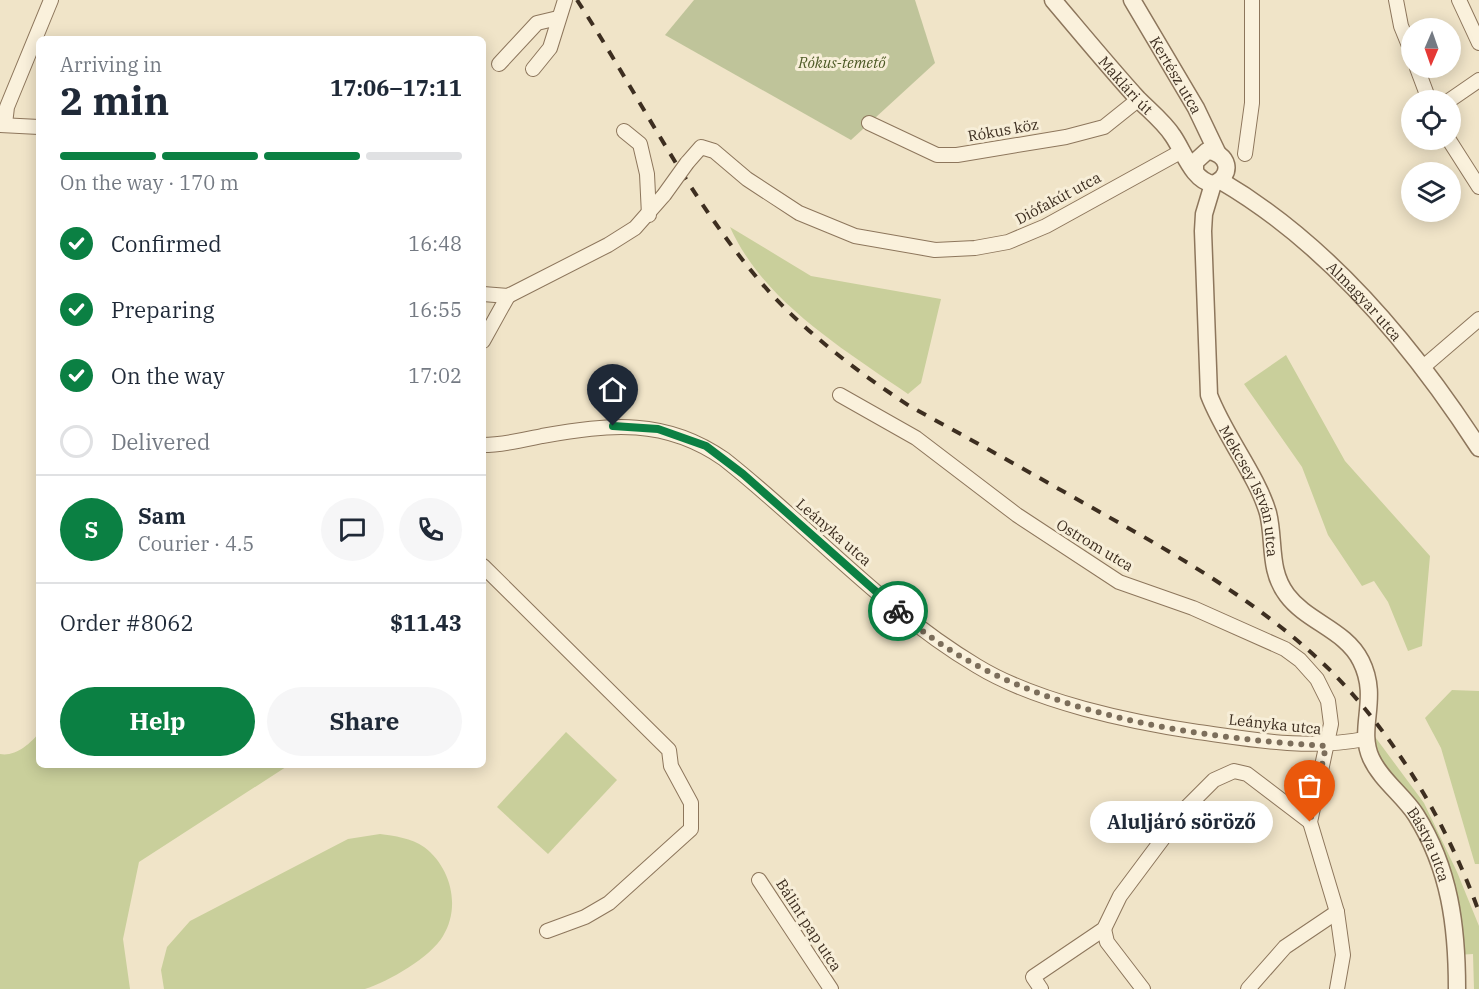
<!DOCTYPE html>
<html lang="en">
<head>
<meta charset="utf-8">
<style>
  body { margin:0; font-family:"IBM Plex Serif",serif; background:#f6f6f7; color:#1f2937; height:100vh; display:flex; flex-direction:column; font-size:22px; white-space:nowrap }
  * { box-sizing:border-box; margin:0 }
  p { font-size:20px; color:#747a83 }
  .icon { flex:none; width:33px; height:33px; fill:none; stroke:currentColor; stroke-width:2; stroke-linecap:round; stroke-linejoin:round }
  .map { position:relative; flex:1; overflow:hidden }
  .side { position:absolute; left:36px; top:36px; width:450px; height:732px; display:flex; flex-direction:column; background:#fff; border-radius:9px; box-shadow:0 3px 15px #0003 }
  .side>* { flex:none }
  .needle { width:39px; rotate:182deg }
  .buttons { position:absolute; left:1401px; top:18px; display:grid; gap:12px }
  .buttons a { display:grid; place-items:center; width:60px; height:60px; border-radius:50%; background:#fff; box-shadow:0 3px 15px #0003; font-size:30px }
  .pin { position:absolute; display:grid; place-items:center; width:51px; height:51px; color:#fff; margin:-62px -26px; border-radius:50% 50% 50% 0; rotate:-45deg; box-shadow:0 0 6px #0007 }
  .pin .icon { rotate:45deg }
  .courier { position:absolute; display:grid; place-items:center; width:60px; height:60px; margin:-30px; border:4px solid #0b8043; border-radius:50%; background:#fff; color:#222; box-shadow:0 2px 8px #0007 }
  .bubble { position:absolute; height:42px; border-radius:21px; background:#fff; box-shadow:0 3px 15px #0003; font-size:20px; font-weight:800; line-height:42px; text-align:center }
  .summary em { font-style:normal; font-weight:800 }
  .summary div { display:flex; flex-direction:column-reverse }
  .summary { display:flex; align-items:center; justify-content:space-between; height:102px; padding:0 24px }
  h1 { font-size:39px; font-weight:800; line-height:45px }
  .bar { display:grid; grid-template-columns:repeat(4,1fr); gap:9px 6px; align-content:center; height:72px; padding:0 24px }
  .bar i { height:8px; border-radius:4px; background:#e0e1e3 }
  .bar .selected { background:#0b8043 }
  .bar p { grid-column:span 4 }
  .line { display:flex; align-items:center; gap:15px; padding:0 24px; border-top:2px solid #e0e1e3 }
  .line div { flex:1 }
  .round { display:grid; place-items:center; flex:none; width:63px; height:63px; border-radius:32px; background:#f6f6f7 }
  ol { padding:0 24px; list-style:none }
  li { display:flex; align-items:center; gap:18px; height:66px }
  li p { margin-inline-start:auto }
  li .icon { padding:6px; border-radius:50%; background:#0b8043; color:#fff; stroke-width:4 }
  li:last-child { color:#747a83 }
  li i { width:33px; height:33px; border:3px solid #e0e1e3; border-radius:50% }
  .cta { display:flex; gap:12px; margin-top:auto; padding:12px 24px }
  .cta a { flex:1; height:69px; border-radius:36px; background:#0b8043; color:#fff; font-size:24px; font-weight:800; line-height:69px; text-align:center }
  .cta a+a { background:#f6f6f7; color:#1f2937 }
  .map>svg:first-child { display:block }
  .green { fill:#c9cf9b }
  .cemetery { fill:#bfc49a }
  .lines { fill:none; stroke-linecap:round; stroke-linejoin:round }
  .minor-casing { stroke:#8d765c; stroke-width:16 }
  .tertiary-casing { stroke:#8d765c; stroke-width:19 }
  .minor { stroke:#faf1dc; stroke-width:14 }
  .tertiary { stroke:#faf1dc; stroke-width:16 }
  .rail { stroke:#3d2e20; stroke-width:4; stroke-dasharray:10 10; stroke-linecap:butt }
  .minor-bridge-casing { stroke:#8d765c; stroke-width:16; stroke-linecap:butt }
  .minor-bridge { stroke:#faf1dc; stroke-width:14 }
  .done { stroke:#7c6e5b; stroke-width:6; stroke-dasharray:0 10.8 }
  .route { stroke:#0b8043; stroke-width:8 }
  .labels { text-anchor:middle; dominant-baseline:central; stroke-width:6; stroke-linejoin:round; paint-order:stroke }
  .park-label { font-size:15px; font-style:italic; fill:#4d5a26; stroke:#f7eed8 }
  .street-label { font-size:15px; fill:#3d2e20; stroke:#f7eed8 }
</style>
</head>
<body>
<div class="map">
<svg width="1479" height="989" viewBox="0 0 1479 989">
  <rect width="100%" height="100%" fill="#f0e4c8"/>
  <!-- green -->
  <g class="green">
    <path d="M 730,227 L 811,276 L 941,299 L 921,383 L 908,394 C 843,349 763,301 730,227 Z"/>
    <path d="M 1286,355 L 1345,461 L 1430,556 L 1422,646 L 1408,651 L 1388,602 L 1374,581 L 1362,586 L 1328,535 L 1302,467 L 1244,384 Z"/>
    <path d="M 1452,690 L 1479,691 L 1479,864 L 1475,864 L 1441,748 L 1425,718 Z"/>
    <path d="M 1367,726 L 1424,803 L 1457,872 L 1479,926 L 1479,989 L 1474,989 L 1473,954 L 1457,955 L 1441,865 L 1381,773 Z"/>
    <path d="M 566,732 L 617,780 L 548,854 L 497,807 Z"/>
    <path d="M 39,733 L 39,765 L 289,765 L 139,862 L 123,939 L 130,989 L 0,989 L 0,754 C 15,757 30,744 39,733 Z"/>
    <path d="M 380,834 C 394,836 412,838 424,847 C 451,867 461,907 443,936 C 431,957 388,982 365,989 C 349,989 327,989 310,989 C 261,989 213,989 164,989 L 161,970 L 167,947 L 190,921 L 348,839 Z"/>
  </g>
  <!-- cemetery -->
  <path class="cemetery" d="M 694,0 L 915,0 L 935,63 L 851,140 L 665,35 Z"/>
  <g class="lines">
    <!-- minor casing -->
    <g class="minor-casing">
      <g id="minor">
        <path d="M 1396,0 L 1401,26 L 1412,53"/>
        <path d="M 1459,0 L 1479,43"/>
        <path d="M 499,64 L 537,23 L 558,18"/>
        <path d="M 1417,68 L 1429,100"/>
        <path d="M 533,69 L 550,48 L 565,0"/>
        <path d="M 1450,100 L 1479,80"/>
        <path d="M 869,123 L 937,155 L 957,155 L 1066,137 L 1104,127 L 1139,99"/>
        <path d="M 5,124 L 7,107 L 51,0"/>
        <path d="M 0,125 L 39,127"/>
        <path d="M 624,131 L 640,144 L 647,174 L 649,215"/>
        <path d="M 1449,140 L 1479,187"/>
        <path d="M 1245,154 L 1252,103 L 1252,0"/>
        <path d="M 687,163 L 701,147 L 714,151 L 747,179 L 799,213 L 855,236 L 935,250 L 975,248 L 1008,242 L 1046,226 L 1182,151"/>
        <path d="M 483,294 L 508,296 L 608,245 L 635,228 L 664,195"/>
        <path d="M 483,341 L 508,296"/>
        <path d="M 1422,368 L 1479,319"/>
        <path d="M 840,395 L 916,438 L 1017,515 L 1119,582 L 1193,608 L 1285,649 L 1300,660 L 1317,679 L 1328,701 L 1331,724 L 1310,822 L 1337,912 L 1343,955 L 1337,989"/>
        <path d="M 483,445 C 503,445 523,440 542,436 C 610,424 665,418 724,459 C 809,526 883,610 977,666 C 1036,702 1130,722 1198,732 C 1257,740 1306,750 1365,739"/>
        <path d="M 483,566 L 669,750 L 671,766 L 691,803 L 691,829 L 609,903 L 585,917 L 547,931"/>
        <path d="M 759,880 L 831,989"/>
        <path d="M 1104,929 L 1107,942 L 1143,989"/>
        <path d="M 1041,989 L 1033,977 L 1104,929 L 1120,896 L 1185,809 L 1214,780 L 1234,771 L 1247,774 L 1310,822"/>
        <path d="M 1248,989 L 1285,947 L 1337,912"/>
      </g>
    </g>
    <!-- tertiary casing -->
    <g class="tertiary-casing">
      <g id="tertiary">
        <path id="s1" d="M 1053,0 C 1081,33 1109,67 1138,99 C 1150,111 1164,122 1173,136 C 1184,152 1193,181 1213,184 C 1235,175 1228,152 1207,151 L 1195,162 L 1195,172"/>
        <path id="s2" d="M 1132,0 L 1196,108 L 1217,152"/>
        <path id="s3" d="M 1221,181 C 1327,243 1413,346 1479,448"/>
        <path id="s4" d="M 1213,184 L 1204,214 L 1203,231 L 1209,395 C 1224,435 1257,475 1268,513 C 1275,541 1268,570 1287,595 C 1307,622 1346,630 1361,661 C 1380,699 1357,727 1371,758 C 1381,780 1403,795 1416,815 C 1450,869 1457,927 1457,989"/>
      </g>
    </g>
    <!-- minor -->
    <use href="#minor" class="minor"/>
    <!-- tertiary -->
    <use href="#tertiary" class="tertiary"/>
    <!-- rail -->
    <path class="rail" d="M 577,0 C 641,98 693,208 773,296 C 814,339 862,375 911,407 C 974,441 1036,476 1098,511 C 1182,558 1264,605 1333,673 C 1398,740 1447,824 1479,912"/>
    <!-- minor-bridge casing -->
    <g class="minor-bridge-casing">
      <path id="minor-bridge" d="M 664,195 L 687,163"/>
    </g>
    <!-- minor-bridge -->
    <use href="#minor-bridge" class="minor-bridge"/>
  </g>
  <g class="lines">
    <!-- done -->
    <path class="done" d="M 898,611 C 1010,711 1181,737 1326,746 L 1310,822"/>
    <!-- route -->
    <path class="route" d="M 613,426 L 658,429 L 706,446 L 743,474 L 898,611"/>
  </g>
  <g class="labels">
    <!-- park labels -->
    <g class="park-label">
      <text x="842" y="62">Rókus-temető</text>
    </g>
    <!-- street labels -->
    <g class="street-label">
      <text stroke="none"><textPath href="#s2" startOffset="87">Kertész utca</textPath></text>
      <text stroke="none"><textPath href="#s1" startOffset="112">Maklári út</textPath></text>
      <text transform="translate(1003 130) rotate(-10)">Rókus köz</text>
      <text transform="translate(1058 198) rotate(-28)">Diófakút utca</text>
      <text stroke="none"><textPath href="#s3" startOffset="188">Almagyar utca</textPath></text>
      <text stroke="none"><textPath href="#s4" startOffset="318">Mekcsey István utca</textPath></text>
      <text transform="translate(834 532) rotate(41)">Leányka utca</text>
      <text transform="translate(1095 545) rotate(31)">Ostrom utca</text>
      <text transform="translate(1275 724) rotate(6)">Leányka utca</text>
      <text stroke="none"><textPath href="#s4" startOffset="734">Bástya utca</textPath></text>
      <text transform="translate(809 925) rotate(57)">Bálint pap utca</text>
    </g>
  </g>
</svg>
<div class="buttons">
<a><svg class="needle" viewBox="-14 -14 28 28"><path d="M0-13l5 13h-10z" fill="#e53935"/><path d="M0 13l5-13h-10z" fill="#747a83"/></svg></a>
<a><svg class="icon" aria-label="locate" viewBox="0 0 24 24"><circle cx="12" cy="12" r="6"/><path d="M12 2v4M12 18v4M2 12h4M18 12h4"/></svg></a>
<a><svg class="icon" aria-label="layers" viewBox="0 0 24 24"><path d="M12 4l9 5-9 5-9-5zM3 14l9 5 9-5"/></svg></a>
</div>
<div class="pin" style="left:1310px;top:822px;background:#ea580c"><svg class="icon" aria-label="bag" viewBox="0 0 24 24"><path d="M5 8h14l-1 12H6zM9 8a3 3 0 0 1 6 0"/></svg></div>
<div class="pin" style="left:613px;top:426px;background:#1f2937"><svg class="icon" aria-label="home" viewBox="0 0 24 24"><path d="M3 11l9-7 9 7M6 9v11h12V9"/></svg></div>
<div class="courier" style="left:898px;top:611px"><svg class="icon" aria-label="bike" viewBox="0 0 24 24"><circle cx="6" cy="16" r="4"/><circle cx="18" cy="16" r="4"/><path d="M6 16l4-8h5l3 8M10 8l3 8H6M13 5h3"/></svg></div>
<div class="bubble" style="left:1090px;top:801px;width:183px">Aluljáró söröző</div>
<section class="side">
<div class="summary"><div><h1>2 min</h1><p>Arriving in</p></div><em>17:06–17:11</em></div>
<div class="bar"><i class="selected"></i><i class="selected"></i><i class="selected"></i><i></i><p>On the way · 170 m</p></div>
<ol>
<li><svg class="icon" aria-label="check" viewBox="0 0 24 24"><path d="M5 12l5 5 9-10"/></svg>Confirmed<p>16:48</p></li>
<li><svg class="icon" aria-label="check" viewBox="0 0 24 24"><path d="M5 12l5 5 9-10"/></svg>Preparing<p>16:55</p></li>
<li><svg class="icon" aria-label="check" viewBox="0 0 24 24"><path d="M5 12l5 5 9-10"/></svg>On the way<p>17:02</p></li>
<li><i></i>Delivered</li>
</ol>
<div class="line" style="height:108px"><b class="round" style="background:#0b8043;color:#fff">S</b><div><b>Sam</b><p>Courier · 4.5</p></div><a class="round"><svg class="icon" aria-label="chat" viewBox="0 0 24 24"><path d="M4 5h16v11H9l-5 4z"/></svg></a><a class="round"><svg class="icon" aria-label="phone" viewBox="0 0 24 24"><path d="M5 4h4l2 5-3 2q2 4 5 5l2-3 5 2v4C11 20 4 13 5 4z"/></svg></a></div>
<div class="line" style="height:78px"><div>Order #8062</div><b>$11.43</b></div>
<div class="cta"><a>Help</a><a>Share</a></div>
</section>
</div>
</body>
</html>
